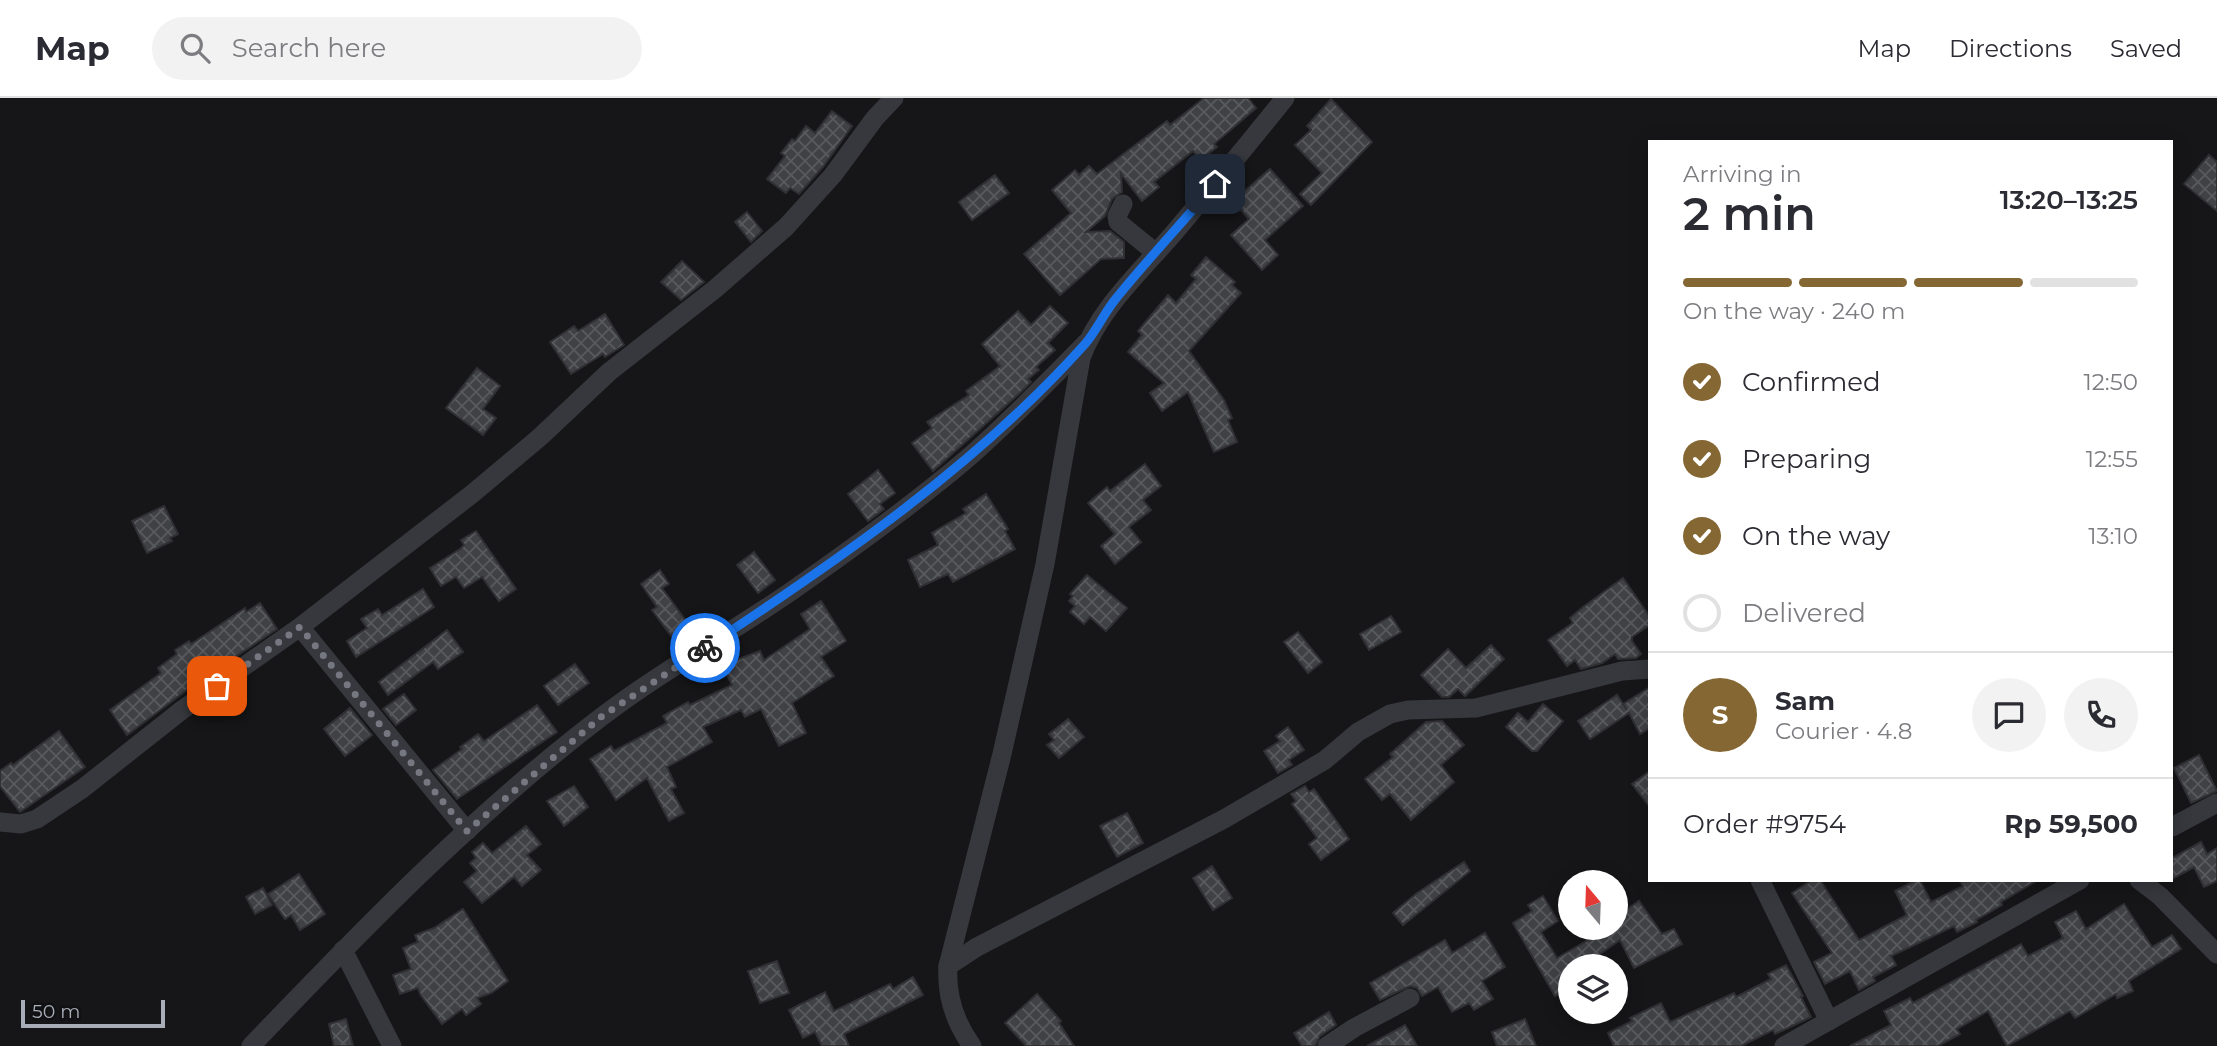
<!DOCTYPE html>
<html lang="en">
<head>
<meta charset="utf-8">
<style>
  body { margin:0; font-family:Montserrat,sans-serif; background:#f2f2f3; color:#2b2b33; height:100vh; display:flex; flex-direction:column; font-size:26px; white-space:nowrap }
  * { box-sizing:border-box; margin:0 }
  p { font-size:23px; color:#7c7c81 }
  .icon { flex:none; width:38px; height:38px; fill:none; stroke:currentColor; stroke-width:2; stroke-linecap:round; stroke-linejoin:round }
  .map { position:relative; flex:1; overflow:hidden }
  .drawer { position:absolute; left:1648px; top:42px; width:525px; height:742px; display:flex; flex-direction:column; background:#fff; border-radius:0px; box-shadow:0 4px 18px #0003 }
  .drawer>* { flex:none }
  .needle { width:46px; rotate:341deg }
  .tools { position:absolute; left:1558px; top:772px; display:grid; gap:14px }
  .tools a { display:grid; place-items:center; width:70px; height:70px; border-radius:50%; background:#fff; box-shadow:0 4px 18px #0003; font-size:35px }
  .scale { position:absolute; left:21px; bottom:18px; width:144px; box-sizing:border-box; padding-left:7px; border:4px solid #a8adb8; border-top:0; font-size:19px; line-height:24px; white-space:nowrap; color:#a8adb8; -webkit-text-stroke:5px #111113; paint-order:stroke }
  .pin { position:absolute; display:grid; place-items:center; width:60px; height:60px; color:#fff; margin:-30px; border-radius:14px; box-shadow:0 4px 10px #0006 }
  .courier { position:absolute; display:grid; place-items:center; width:70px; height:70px; margin:-35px; border:5px solid #1a73e8; border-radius:50%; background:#fff; color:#222; box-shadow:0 2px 9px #0007 }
  .headline em { font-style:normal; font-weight:600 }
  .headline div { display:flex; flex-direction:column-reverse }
  .headline { display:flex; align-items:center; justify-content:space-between; height:119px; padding:0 35px }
  h1 { font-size:46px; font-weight:600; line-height:52px }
  .bar { display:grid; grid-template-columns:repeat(4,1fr); gap:10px 7px; align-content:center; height:84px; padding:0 35px }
  .bar i { height:9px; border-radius:5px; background:#e1e1e2 }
  .bar .active { background:#856733 }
  .bar p { grid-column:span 4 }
  .line { display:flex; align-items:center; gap:18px; padding:0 35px; border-top:2px solid #e1e1e2 }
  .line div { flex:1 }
  .round { display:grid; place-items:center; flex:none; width:74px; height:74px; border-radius:37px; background:#f2f2f3 }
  ol { padding:0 35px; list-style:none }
  li { display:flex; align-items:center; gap:21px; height:77px }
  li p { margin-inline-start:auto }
  li .icon { padding:7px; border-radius:50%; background:#856733; color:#fff; stroke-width:4 }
  li:last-child { color:#7c7c81 }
  li i { width:38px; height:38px; border:4px solid #e1e1e2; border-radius:50% }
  header { display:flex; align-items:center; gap:42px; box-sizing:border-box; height:98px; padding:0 35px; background:#fff; border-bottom:2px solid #e1e1e2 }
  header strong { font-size:33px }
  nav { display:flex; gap:38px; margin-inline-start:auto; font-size:24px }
  .search { width:490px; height:63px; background:#f2f2f3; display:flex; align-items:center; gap:18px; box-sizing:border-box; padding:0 24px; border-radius:38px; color:#7c7c81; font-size:26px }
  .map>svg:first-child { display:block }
  .building { fill:url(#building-cross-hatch); stroke:#303034; stroke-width:2 }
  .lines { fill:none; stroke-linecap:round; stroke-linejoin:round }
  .minor { stroke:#37383d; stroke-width:19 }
  .done { stroke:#757880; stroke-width:7; stroke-dasharray:0 12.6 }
  .route { stroke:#1a73e8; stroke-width:9 }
</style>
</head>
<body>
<header>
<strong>Map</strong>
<div class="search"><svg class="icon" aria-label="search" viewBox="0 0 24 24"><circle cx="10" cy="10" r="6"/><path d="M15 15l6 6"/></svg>Search here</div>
<nav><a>Map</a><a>Directions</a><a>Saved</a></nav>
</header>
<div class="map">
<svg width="2217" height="948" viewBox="0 0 2217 948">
  <defs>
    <pattern id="building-cross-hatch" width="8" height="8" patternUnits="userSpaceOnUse" patternTransform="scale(1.75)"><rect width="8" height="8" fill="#404145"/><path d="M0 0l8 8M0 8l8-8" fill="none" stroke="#595a5e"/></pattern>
  </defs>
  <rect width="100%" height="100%" fill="#161618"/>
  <!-- building -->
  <g class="building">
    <path d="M 1204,0 L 1248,0 L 1256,10 L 1214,46 L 1217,49 L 1200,62 L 1193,53 L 1154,84 L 1159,89 L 1142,103 L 1121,76 L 1122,94 L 1112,101 L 1105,118 L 1086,134 L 1110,133 L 1124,144 L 1124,160 L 1101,161 L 1060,197 L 1024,156 L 1071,115 L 1052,92 L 1075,72 L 1079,77 L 1089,68 L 1097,76 L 1167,23 L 1170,27 Z"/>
    <path d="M 1331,1 L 1372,44 L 1311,107 L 1300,96 L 1322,75 L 1295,47 L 1311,32 L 1307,28 Z"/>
    <path d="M 832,13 L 852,28 L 823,69 L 799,96 L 790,90 L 786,95 L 767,81 L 785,58 L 781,55 L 792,41 L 795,43 L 806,28 L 815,35 Z"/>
    <path d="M 2209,57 L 2217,64 L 2217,113 L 2184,86 Z"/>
    <path d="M 1270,71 L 1303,108 L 1265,142 L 1278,157 L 1262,172 L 1231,137 L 1249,121 L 1233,103 Z"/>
    <path d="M 995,77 L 1009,95 L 972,122 L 959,104 Z"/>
    <path d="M 747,114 L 762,133 L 751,144 L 735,124 Z"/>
    <path d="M 1206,159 L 1235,184 L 1232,187 L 1241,195 L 1189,253 L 1224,302 L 1232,320 L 1228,322 L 1237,344 L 1214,354 L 1188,294 L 1162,313 L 1150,295 L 1164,285 L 1128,254 L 1142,237 L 1138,233 L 1168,197 L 1176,205 L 1196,181 L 1191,177 Z"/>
    <path d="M 682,163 L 704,184 L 681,202 L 661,184 Z"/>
    <path d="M 1050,208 L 1068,225 L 1048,245 L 1055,252 L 1036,269 L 1039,272 L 1028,281 L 1031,284 L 1021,294 L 933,373 L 912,345 L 932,330 L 927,324 L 969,297 L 966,293 L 1000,268 L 982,246 L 1018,213 L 1031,227 Z"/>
    <path d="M 605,216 L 624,247 L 605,259 L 603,256 L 571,276 L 550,244 L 574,228 L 578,233 Z"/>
    <path d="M 477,270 L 500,288 L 483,311 L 496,320 L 483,337 L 446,310 Z"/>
    <path d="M 1145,366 L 1161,388 L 1143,402 L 1151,412 L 1129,429 L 1141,444 L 1115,466 L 1101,448 L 1115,436 L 1088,405 L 1107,389 L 1110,393 Z"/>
    <path d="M 878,372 L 895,395 L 880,406 L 884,411 L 868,423 L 848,396 Z"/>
    <path d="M 986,396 L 1008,431 L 1005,433 L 1015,451 L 953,484 L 948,476 L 920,489 L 908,462 L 938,447 L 932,435 L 966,415 L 963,411 Z"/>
    <path d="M 164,408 L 178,436 L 170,440 L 172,443 L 147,455 L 132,423 Z"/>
    <path d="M 476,433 L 516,491 L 499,503 L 482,479 L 464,490 L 456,479 L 441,488 L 430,470 L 460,451 L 464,447 L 461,442 Z"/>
    <path d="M 754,454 L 775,482 L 758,495 L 737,467 Z"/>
    <path d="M 660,472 L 669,486 L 662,490 L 689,527 L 672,539 L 652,512 L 657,509 L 641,486 Z"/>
    <path d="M 1087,477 L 1127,510 L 1106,533 L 1090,519 L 1084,526 L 1070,514 L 1075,508 L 1069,503 L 1073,498 L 1070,496 Z"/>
    <path d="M 1623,480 L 1650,519 L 1650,527 L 1632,539 L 1632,543 L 1641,556 L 1636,560 L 1618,561 L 1615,556 L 1602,565 L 1581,571 L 1575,562 L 1567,568 L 1548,542 L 1573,525 L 1570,520 L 1583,509 Z"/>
    <path d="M 423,491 L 434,509 L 356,559 L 347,543 L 367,530 L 361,521 L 378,511 L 382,517 Z"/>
    <path d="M 821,503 L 846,543 L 821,559 L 834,578 L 792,605 L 806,635 L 779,648 L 761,611 L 745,619 L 741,612 L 703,629 L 712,644 L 667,669 L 676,689 L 671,691 L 684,715 L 669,723 L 647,680 L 616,702 L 590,661 L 611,648 L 614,653 L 667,625 L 663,618 L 688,604 L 690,607 L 732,587 L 722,567 L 760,553 L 764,562 L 810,531 L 801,516 Z"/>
    <path d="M 260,505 L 277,531 L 196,585 L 127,637 L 110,612 L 161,575 L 158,570 L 177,556 L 175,552 L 189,543 L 191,546 L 245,510 L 246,514 Z"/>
    <path d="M 1391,518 L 1401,534 L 1369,552 L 1360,536 Z"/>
    <path d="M 447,532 L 463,554 L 438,571 L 433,564 L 388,597 L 379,584 Z"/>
    <path d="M 1298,534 L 1322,564 L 1308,575 L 1284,544 Z"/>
    <path d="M 1491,547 L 1504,561 L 1465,598 L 1458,591 L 1449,599 L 1442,599 L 1421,577 L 1448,551 L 1466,570 Z"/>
    <path d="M 575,566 L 589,585 L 558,607 L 544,588 Z"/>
    <path d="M 1650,589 L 1650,630 L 1640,636 L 1629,615 L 1590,641 L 1578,623 L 1617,597 L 1627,612 L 1623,606 Z"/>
    <path d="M 404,596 L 416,612 L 396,627 L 383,611 Z"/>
    <path d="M 1543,606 L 1563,623 L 1537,653 L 1532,653 L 1506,629 L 1518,615 L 1528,624 Z"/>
    <path d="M 537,607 L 557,634 L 457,701 L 433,672 L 462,651 L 460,649 L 478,636 L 484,643 Z"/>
    <path d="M 350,610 L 372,637 L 345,658 L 324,631 Z"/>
    <path d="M 1068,621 L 1084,639 L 1059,660 L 1047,647 L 1054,642 L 1049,636 Z"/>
    <path d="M 1442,623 L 1464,647 L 1441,667 L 1454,684 L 1411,722 L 1390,696 L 1382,702 L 1365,681 L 1393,659 L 1390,656 L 1426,624 Z"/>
    <path d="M 1288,629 L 1304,652 L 1289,662 L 1292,667 L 1278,675 L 1264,653 L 1280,643 L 1276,638 Z"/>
    <path d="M 59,633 L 85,669 L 20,714 L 0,688 L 0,673 L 11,665 L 13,667 Z"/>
    <path d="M 2199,657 L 2217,693 L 2191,705 L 2174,670 Z"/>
    <path d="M 1650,673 L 1650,709 L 1632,686 Z"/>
    <path d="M 574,688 L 588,709 L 564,728 L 547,703 Z"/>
    <path d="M 1305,688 L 1309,694 L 1314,691 L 1349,741 L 1321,762 L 1309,746 L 1317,740 L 1292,706 L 1296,703 L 1291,696 Z"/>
    <path d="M 1127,715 L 1143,745 L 1117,759 L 1100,728 Z"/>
    <path d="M 526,728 L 541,746 L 527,757 L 541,772 L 522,788 L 514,779 L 482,805 L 464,784 L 477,773 L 470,765 L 476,760 L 472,754 L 483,745 L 492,755 Z"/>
    <path d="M 2201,744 L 2207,756 L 2217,750 L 2217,783 L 2204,789 L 2194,769 L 2172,781 L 2172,760 Z"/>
    <path d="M 1464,764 L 1470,773 L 1403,827 L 1393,815 L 1417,795 Z"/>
    <path d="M 1212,768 L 1232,800 L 1213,812 L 1193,780 Z"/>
    <path d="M 299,776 L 325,816 L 300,832 L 291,817 L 285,821 L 268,796 Z"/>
    <path d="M 1812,782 L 1820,782 L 1859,842 L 1907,817 L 1895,793 L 1916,782 L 1920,782 L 1931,804 L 1963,788 L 1959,782 L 2038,782 L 2001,804 L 2002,807 L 1976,822 L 1977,824 L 1957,834 L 1954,828 L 1891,858 L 1896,867 L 1873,879 L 1875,883 L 1859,892 L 1850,873 L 1825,886 L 1814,864 L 1832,855 L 1792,795 Z"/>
    <path d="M 263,790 L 272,807 L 255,816 L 246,799 Z"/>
    <path d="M 1615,796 L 1627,811 L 1639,803 L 1662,836 L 1674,831 L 1682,846 L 1634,870 L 1620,842 L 1590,863 L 1593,868 L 1570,868 L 1570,889 L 1555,898 L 1513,825 L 1532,813 L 1528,807 L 1543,798 L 1558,823 L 1541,834 L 1557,860 L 1598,836 L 1593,830 L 1615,830 Z"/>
    <path d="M 2124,806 L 2152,849 L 2172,837 L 2181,851 L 2129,883 L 2133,893 L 2117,900 L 2116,896 L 2075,920 L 2070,913 L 2007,948 L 1988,913 L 1957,931 L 1960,936 L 1938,948 L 1850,948 L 1891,927 L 1884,913 L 1910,900 L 1913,905 L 2021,846 L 2028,858 L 2063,840 L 2055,824 L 2076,813 L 2086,831 Z"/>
    <path d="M 463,811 L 508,883 L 491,895 L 477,900 L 481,906 L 466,917 L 462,911 L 442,926 L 420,896 L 418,890 L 400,896 L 393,877 L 411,871 L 403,850 L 418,844 L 415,837 L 434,830 Z"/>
    <path d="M 1485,835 L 1505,869 L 1482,883 L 1493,901 L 1474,912 L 1469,905 L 1452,914 L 1438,889 L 1422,898 L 1417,890 L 1410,888 L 1380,902 L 1370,885 L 1445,842 L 1452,855 Z"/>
    <path d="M 777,863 L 789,895 L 760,905 L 748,873 Z"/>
    <path d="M 1786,867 L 1803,898 L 1801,899 L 1811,919 L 1775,936 L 1773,932 L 1741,948 L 1614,948 L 1608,935 L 1632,923 L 1630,920 L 1661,905 L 1670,924 L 1734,895 L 1736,899 L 1771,881 L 1768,876 Z"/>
    <path d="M 913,879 L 923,897 L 844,936 L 849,948 L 822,948 L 815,934 L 803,940 L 789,912 L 825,894 L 834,913 L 890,886 L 893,891 Z"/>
    <path d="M 1037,896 L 1061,923 L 1059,925 L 1074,948 L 1026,948 L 1005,925 Z"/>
    <path d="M 1329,914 L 1336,927 L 1320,938 L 1315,948 L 1302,948 L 1294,935 Z"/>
    <path d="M 346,921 L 353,948 L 334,948 L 329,926 Z"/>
    <path d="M 1525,921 L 1536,948 L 1497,948 L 1492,934 Z"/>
    <path d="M 1405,927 L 1417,948 L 1367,948 Z"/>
  </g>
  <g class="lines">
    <!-- minor -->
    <g class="minor">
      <path d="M 1123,106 L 1117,118 L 1118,124 L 1156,155"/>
      <path d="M 300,529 L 467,733"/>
      <path d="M 0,724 L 21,726 L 37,721 L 82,691 L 182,612 L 300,529 L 472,396 L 540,339 L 609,274 L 715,191 L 786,129 L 833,77 L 875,20 L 894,0"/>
      <path d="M 2172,729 L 2217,705"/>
      <path d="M 1760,782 L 1829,923"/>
      <path d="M 2139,782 L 2160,798 L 2217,856"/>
      <path d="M 343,852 L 392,948"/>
      <path d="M 948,868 L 977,849 L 1224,721 L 1325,662 L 1358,634 L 1390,616 L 1408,612 L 1476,610 L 1622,573 L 1650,571"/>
      <path d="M 251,948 C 361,833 473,717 600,620 C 661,573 730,536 793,492 C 853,450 913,407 969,359 C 1010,323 1049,283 1087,244"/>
      <path d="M 972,948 C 954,923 946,898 948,868 L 1002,656 L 1045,466 L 1081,260 C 1099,211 1139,175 1173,136 C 1211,91 1248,46 1285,0"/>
      <path d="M 1327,948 L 1354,930 L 1410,900"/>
      <path d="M 1784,948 L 2080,782"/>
    </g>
  </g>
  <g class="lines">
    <!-- done -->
    <path class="done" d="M 217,588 L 300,529 L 467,733 L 601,619 L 705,550"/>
    <!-- route -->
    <path class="route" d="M 705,550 C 840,461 976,368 1085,246 C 1097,232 1105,213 1118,198 C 1149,160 1183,124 1215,86"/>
  </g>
</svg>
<div class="tools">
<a><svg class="needle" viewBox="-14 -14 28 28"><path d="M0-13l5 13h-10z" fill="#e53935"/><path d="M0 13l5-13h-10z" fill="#7c7c81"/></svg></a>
<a><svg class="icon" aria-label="layers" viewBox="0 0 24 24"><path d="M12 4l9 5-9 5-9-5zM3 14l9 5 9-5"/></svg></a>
</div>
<div class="scale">50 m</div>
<div class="pin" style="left:217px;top:588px;background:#ea580c"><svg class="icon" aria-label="bag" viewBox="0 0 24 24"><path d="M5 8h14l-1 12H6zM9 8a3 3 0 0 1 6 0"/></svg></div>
<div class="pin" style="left:1215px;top:86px;background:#1f2937"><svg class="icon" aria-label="home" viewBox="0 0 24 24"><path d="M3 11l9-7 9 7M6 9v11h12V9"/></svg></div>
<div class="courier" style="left:705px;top:550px"><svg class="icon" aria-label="bike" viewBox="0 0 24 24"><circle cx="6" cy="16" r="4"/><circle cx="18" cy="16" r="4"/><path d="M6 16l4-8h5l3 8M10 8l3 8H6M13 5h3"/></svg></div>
<section class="drawer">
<div class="headline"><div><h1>2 min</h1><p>Arriving in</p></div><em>13:20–13:25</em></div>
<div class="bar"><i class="active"></i><i class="active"></i><i class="active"></i><i></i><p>On the way · 240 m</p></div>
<ol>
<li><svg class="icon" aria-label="check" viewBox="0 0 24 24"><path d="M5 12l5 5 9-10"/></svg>Confirmed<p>12:50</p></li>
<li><svg class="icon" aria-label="check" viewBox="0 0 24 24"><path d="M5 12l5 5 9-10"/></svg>Preparing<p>12:55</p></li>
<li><svg class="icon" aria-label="check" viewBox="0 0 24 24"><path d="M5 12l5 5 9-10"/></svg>On the way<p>13:10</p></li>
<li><i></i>Delivered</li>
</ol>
<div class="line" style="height:126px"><b class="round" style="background:#856733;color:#fff">S</b><div><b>Sam</b><p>Courier · 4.8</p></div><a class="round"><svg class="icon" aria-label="chat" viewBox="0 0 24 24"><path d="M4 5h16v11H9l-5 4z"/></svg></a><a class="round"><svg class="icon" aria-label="phone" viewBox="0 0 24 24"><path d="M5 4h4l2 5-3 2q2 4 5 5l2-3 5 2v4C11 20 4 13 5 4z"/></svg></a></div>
<div class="line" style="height:91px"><div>Order #9754</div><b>Rp 59,500</b></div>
</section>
</div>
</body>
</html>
